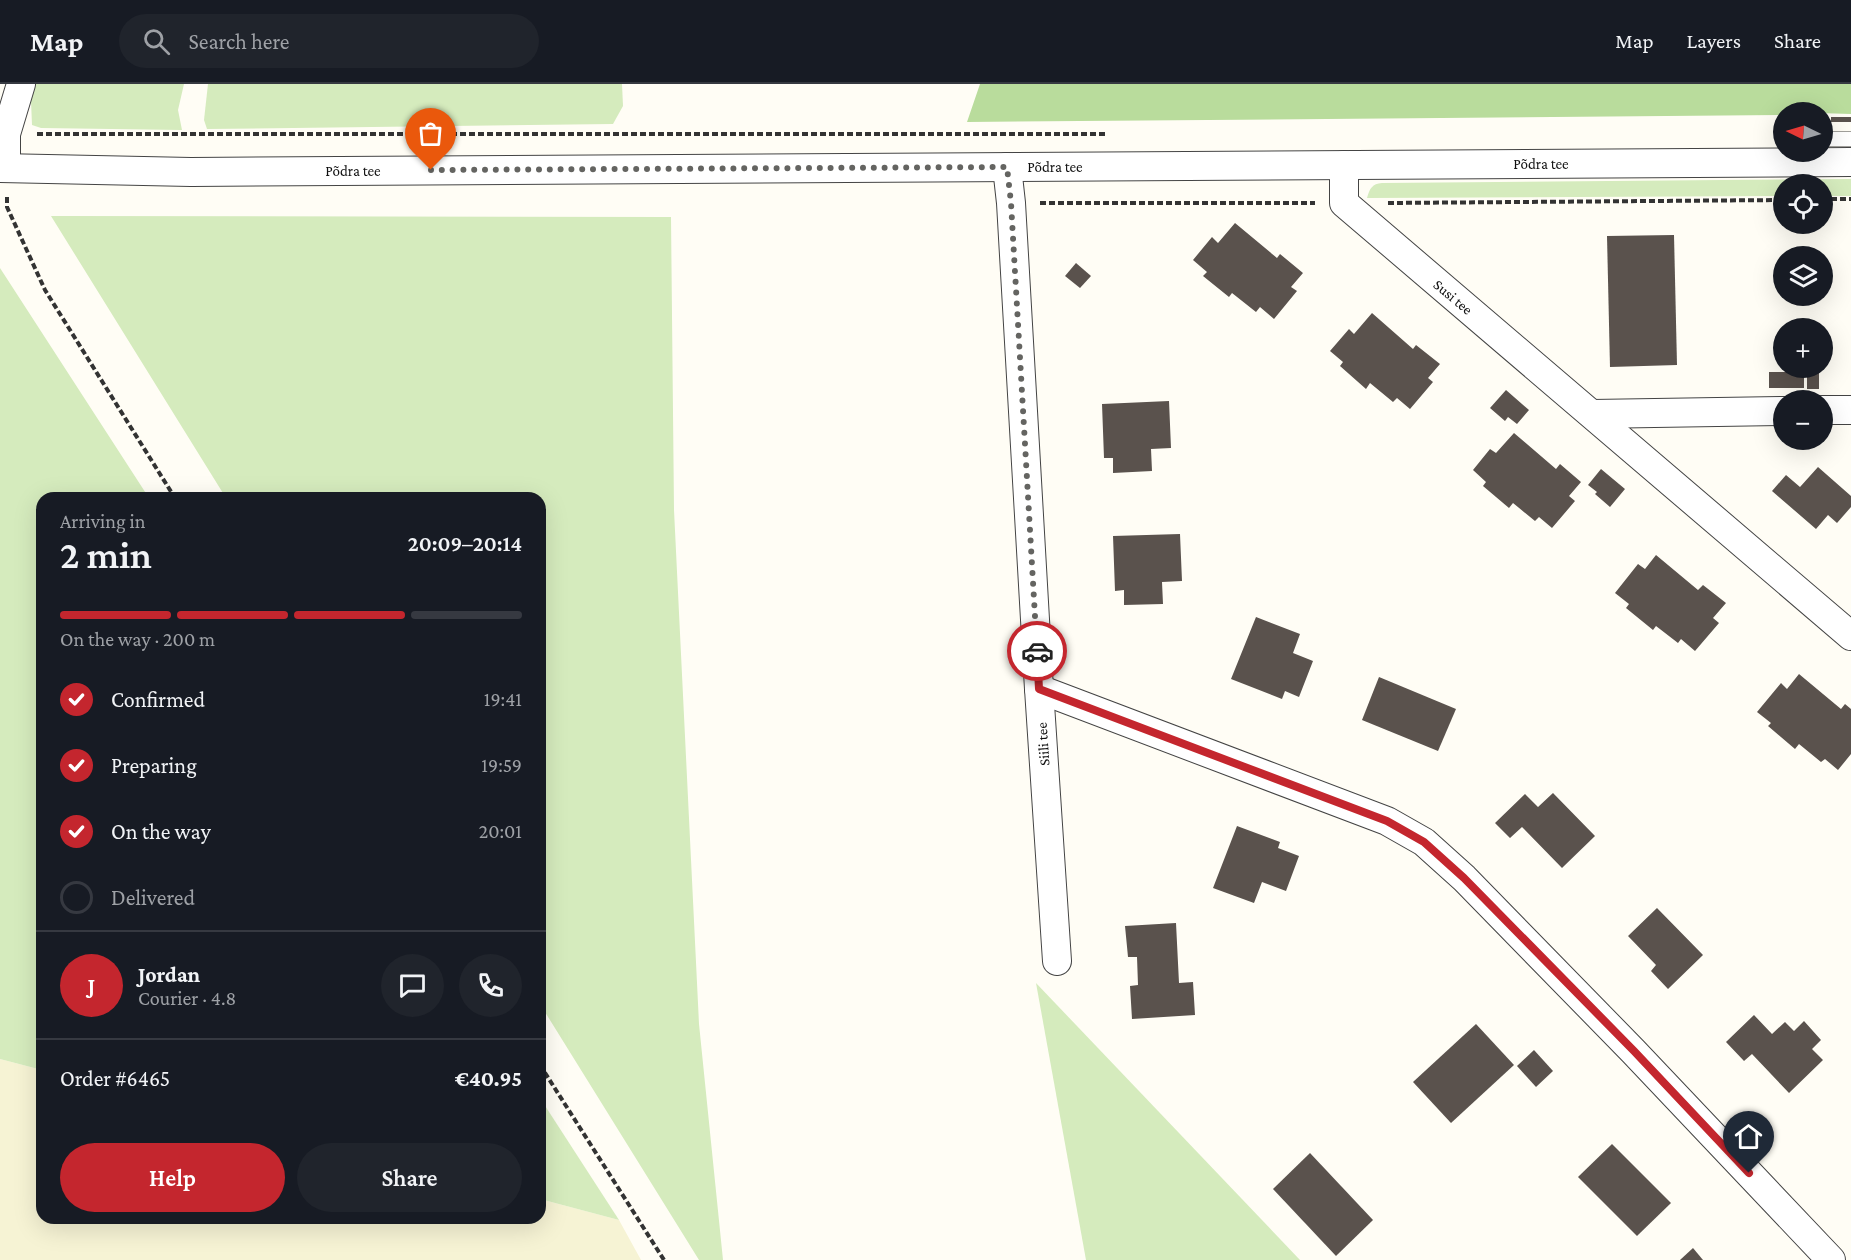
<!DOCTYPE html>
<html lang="en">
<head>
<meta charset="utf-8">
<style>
  body { margin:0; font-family:"Crimson Pro",serif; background:#20242c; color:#f1f3f6; height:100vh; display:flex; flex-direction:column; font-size:22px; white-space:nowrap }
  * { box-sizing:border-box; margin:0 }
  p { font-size:20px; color:#9ea1a6 }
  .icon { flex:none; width:33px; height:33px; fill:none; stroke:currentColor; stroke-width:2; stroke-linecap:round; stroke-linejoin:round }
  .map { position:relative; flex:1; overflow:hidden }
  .panel { position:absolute; left:36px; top:408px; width:510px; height:732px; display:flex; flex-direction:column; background:#171b24; border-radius:18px; box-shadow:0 6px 24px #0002 }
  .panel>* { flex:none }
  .needle { width:39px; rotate:275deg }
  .controls { position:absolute; left:1773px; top:18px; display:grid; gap:12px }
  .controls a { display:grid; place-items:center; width:60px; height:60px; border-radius:50%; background:#171b24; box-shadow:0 6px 24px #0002; font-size:30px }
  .pin { position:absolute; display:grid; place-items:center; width:51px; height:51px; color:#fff; margin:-62px -26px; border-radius:50% 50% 50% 0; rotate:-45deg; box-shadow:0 0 6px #0007 }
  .pin .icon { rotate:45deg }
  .courier { position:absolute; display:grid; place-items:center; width:60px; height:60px; margin:-30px; border:4px solid #c4262e; border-radius:50%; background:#fff; color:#222; box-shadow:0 2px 8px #0007 }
  .headline em { font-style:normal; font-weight:600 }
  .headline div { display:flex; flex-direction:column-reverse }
  .headline { display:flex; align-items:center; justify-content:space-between; height:102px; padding:0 24px }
  h1 { font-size:39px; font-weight:600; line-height:45px }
  .bar { display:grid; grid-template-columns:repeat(4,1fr); gap:9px 6px; align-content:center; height:72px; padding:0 24px }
  .bar i { height:8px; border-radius:4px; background:#363941 }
  .bar .active { background:#c4262e }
  .bar p { grid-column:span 4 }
  .line { display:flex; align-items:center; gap:15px; padding:0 24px; border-top:2px solid #363941 }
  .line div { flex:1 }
  .round { display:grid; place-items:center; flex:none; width:63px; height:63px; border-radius:32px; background:#20242c }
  ol { padding:0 24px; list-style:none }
  li { display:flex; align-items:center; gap:18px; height:66px }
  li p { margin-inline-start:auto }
  li .icon { padding:6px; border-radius:50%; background:#c4262e; color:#fff; stroke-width:4 }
  li:last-child { color:#9ea1a6 }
  li i { width:33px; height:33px; border:3px solid #363941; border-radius:50% }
  .action { display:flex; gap:12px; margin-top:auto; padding:12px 24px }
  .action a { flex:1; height:69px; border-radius:36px; background:#c4262e; color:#fff; font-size:24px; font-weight:600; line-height:69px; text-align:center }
  .action a+a { background:#20242c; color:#f1f3f6 }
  header { display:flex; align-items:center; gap:36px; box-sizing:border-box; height:84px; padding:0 30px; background:#171b24; border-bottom:2px solid #363941 }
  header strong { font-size:28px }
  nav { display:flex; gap:33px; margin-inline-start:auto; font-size:21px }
  .search { width:420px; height:54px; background:#20242c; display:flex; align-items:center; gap:15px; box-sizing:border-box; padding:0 21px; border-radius:33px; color:#9ea1a6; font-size:22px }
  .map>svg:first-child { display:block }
  .farmland { fill:#f6f3d4 }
  .green { fill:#d5ebbd }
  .forest { fill:#b9dc9c }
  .building { fill:#5a524d }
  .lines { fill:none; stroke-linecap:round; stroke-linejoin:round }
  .service-casing { stroke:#444; stroke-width:15 }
  .minor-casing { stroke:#444; stroke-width:30 }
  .path { stroke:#333; stroke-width:4; stroke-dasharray:6 3; stroke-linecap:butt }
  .service { stroke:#fff; stroke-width:14 }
  .minor { stroke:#fff; stroke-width:28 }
  .done { stroke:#646461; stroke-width:6; stroke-dasharray:0 10.8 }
  .route { stroke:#c4262e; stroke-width:8 }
  .labels { text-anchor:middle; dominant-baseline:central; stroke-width:6; stroke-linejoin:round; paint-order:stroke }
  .street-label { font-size:15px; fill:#111; stroke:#fff }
</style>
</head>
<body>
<header>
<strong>Map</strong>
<div class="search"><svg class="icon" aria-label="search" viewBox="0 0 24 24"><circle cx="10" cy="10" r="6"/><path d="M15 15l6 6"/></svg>Search here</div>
<nav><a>Map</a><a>Layers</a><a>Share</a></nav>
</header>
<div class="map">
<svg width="1851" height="1176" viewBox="0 0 1851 1176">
  <rect width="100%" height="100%" fill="#fffdf5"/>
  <!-- farmland -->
  <path class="farmland" d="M 0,975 L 42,986 L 42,1134 L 540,1134 L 540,1115 L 619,1136 L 641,1176 L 0,1176 Z"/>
  <!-- green -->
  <g class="green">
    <path d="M 36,0 L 184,0 L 178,26 L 182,46 L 41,44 L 32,41 L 31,17 Z"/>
    <path d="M 208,0 L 622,0 L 623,22 L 613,40 L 207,45 L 204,36 Z"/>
    <path d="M 1851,95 L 1851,112 L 1823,112 L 1822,100 L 1784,100 L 1783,112 L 1367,114 C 1370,104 1372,100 1382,99 Z"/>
    <path d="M 51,132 L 671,133 L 674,426 L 699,940 L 723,1176 L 699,1176 L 540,920 L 540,414 L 226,414 Z"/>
    <path d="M 0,184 L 149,414 L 42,414 L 42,986 L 0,975 Z"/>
    <path d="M 1036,899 L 1300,1176 L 1086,1176 Z"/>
    <path d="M 540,1014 L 619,1136 L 540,1115 Z"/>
  </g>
  <!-- forest -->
  <path class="forest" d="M 980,0 L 1851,0 L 1851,30 L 1784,28 L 1783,31 L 967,38 Z"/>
  <!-- building -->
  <g class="building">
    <rect x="1831" y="33" width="20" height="5"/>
    <path d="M 1235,139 L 1277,174 L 1280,170 L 1303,189 L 1291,203 L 1297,207 L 1274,235 L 1260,223 L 1256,228 L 1232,209 L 1229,213 L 1203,192 L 1207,188 L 1193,176 L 1212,153 L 1218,159 Z"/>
    <path d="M 1674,151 L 1677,281 L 1610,283 L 1607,152 Z"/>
    <path d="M 1076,179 L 1091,192 L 1080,204 L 1065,192 Z"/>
    <path d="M 1372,229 L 1413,265 L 1416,261 L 1440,280 L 1428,294 L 1433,298 L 1410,325 L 1397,314 L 1393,318 L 1370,299 L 1366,305 L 1340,282 L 1343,278 L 1330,267 L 1349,245 L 1354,250 Z"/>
    <rect x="1807" y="284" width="12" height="21"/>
    <rect x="1769" y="288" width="35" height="16"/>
    <path d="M 1506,306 L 1529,326 L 1517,340 L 1508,333 L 1505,337 L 1490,324 Z"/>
    <path d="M 1169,317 L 1171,364 L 1151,365 L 1152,387 L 1113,389 L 1113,374 L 1104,374 L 1102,320 Z"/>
    <path d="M 1514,349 L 1556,385 L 1560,380 L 1581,398 L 1569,412 L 1575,417 L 1552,444 L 1539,433 L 1535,437 L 1513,419 L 1509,424 L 1483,402 L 1486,398 L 1473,386 L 1490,365 L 1496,369 Z"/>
    <path d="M 1818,383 L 1851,412 L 1851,423 L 1837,439 L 1828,431 L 1816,445 L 1772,407 L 1786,391 L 1800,403 Z"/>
    <path d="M 1601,385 L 1625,405 L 1610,423 L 1595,410 L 1597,408 L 1588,401 Z"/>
    <path d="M 1180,450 L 1182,497 L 1162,498 L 1163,520 L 1124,521 L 1124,506 L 1115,507 L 1113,452 Z"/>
    <path d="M 1656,471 L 1698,506 L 1703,501 L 1726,519 L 1713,534 L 1719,539 L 1695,567 L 1681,555 L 1678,559 L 1656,542 L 1653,546 L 1626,524 L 1629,520 L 1615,509 L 1638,480 L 1645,485 Z"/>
    <path d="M 1256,533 L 1300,550 L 1293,569 L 1313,577 L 1299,613 L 1285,607 L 1282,615 L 1231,595 Z"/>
    <path d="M 1799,590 L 1841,625 L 1845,620 L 1851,625 L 1851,670 L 1838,686 L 1825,675 L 1821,678 L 1799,660 L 1795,665 L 1768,642 L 1771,639 L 1757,628 L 1781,599 L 1787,605 Z"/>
    <path d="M 1379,593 L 1456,625 L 1438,667 L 1362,636 Z"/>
    <path d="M 1553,709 L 1595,752 L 1562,784 L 1522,743 L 1510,754 L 1495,739 L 1525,710 L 1538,723 Z"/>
    <path d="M 1237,742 L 1280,758 L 1278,764 L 1299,772 L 1286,807 L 1262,798 L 1254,819 L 1213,804 Z"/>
    <path d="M 1657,824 L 1703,871 L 1668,905 L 1651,887 L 1656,881 L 1628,852 Z"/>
    <path d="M 1176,839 L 1179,899 L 1193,898 L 1195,931 L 1132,935 L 1130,902 L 1138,901 L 1137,873 L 1128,873 L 1125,842 Z"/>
    <path d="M 1754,931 L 1772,950 L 1785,938 L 1794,947 L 1804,937 L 1821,956 L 1812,965 L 1823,976 L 1789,1009 L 1752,970 L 1744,977 L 1726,958 Z"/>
    <path d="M 1476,940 L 1514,981 L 1451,1039 L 1413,998 Z"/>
    <path d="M 1534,966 L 1553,987 L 1536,1003 L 1517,982 Z"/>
    <path d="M 1612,1060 L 1671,1119 L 1637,1152 L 1578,1093 Z"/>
    <path d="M 1310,1069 L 1373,1136 L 1336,1172 L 1273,1105 Z"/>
    <path d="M 1693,1164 L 1703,1176 L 1680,1176 Z"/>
  </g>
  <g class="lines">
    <!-- service casing -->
    <g class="service-casing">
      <path id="service" d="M 1822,55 L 1851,55"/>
    </g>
    <!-- minor casing -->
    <g class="minor-casing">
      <g id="minor">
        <path d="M 1344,81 L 1344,119 L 1851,552"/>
        <path d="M 6,83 L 6,50 L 21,0"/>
        <path d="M 1007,83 L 1011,119 L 1039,605 L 1057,877"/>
        <path d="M 0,84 L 191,88 L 1851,78"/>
        <path d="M 1822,326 L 1851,326"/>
        <path d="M 1592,330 L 1784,327"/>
        <path d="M 1039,605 L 1387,737 L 1424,758 L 1464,794 L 1633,967 L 1831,1176"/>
      </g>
    </g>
    <!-- path -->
    <g class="path">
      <path d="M 37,50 L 1106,50"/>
      <path d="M 7,113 L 7,123 L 45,206 L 175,414"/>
      <path d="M 1822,115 L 1851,115"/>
      <path d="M 1040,119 L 1315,119"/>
      <path d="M 1388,119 L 1784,116"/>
      <path d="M 540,981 L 664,1176"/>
    </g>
    <!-- service -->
    <use href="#service" class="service"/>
    <!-- minor -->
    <use href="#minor" class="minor"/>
  </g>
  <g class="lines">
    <!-- done -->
    <path class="done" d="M 431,86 L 1007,83 L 1011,119 L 1037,567"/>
    <!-- route -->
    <path class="route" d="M 1037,567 L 1039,605 L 1387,737 L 1424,758 L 1464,794 L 1634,967 L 1749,1089"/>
  </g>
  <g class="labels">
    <!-- street labels -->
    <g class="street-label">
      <text x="1541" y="80">Põdra tee</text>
      <text x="1055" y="83">Põdra tee</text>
      <text x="353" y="87">Põdra tee</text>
      <text transform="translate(1453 213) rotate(40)">Susi tee</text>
      <text transform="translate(1043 660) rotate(-94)">Siili tee</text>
    </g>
  </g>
</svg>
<div class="controls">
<a><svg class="needle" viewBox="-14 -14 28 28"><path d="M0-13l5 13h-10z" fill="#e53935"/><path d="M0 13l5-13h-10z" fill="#9ea1a6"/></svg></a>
<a><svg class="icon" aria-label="locate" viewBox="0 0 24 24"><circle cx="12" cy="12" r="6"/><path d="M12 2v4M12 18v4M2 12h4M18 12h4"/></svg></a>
<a><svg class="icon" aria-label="layers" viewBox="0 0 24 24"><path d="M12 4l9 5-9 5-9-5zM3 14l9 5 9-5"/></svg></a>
<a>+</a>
<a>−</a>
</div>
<div class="pin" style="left:431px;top:86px;background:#ea580c"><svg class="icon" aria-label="bag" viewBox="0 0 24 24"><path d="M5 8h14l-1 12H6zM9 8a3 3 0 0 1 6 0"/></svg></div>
<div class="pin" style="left:1749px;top:1089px;background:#1f2937"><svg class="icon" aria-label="home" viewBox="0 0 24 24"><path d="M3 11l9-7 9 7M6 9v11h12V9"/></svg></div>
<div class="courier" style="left:1037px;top:567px"><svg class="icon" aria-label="car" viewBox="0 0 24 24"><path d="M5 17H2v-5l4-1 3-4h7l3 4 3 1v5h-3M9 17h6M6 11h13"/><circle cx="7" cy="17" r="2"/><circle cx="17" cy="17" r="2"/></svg></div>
<section class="panel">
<div class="headline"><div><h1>2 min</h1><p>Arriving in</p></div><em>20:09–20:14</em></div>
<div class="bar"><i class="active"></i><i class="active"></i><i class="active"></i><i></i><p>On the way · 200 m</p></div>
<ol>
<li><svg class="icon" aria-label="check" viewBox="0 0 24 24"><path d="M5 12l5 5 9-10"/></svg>Confirmed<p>19:41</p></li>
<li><svg class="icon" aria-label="check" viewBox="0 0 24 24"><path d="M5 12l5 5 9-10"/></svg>Preparing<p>19:59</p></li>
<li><svg class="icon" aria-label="check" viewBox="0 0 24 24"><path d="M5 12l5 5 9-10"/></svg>On the way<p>20:01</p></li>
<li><i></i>Delivered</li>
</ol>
<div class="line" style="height:108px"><b class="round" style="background:#c4262e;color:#fff">J</b><div><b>Jordan</b><p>Courier · 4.8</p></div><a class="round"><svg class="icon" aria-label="chat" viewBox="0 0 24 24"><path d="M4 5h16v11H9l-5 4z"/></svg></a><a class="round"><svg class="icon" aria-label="phone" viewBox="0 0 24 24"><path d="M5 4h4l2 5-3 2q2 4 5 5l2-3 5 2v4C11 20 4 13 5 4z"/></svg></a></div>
<div class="line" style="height:78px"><div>Order #6465</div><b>€40.95</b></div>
<div class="action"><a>Help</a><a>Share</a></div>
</section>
</div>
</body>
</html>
